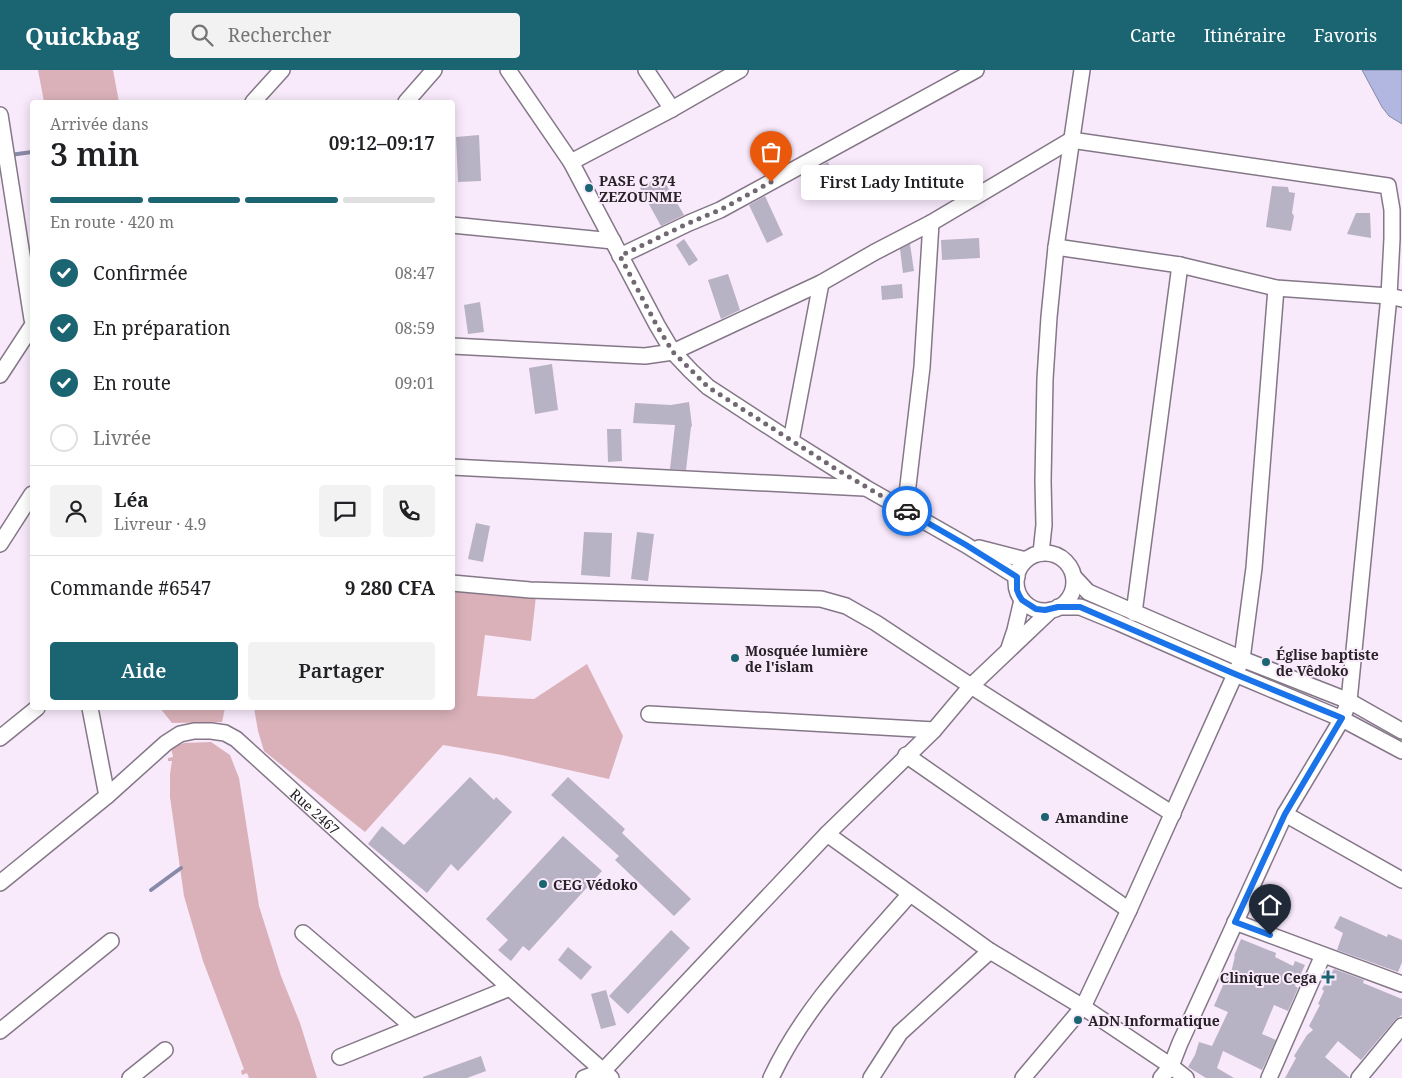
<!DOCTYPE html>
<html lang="fr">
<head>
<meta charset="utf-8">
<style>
  body { margin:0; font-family:"Noto Serif",serif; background:#f2f2f2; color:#202124; height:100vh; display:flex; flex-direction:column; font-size:19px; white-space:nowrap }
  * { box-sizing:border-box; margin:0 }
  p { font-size:16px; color:#757577 }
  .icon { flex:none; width:28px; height:28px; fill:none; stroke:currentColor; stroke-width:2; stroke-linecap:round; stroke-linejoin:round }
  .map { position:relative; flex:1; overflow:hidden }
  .drawer { position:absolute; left:30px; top:30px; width:425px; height:610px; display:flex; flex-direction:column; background:#fff; border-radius:5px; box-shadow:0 2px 12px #0003 }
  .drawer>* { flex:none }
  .pin { position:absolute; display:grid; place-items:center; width:42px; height:42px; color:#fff; margin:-51px -21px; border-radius:50% 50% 50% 0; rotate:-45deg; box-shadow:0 0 5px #0007 }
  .pin .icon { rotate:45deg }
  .courier { position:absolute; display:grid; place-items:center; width:50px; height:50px; margin:-25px; border:4px solid #1a73e8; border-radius:50%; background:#fff; color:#222; box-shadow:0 1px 6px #0007 }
  .bubble { position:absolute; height:35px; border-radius:5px; background:#fff; box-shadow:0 2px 12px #0003; font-size:16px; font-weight:600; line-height:35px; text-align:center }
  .headline em { font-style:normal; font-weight:600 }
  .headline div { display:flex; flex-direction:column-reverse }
  .headline { display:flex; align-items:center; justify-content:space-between; height:85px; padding:0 20px }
  h1 { font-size:32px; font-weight:600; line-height:38px }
  .bar { display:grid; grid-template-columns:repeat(4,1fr); gap:8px 5px; align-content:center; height:60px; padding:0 20px }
  .bar i { height:6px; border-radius:4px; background:#e0e0e0 }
  .bar .active { background:#1b6472 }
  .bar p { grid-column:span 4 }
  .line { display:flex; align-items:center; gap:12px; padding:0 20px; border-top:1px solid #e0e0e0 }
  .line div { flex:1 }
  .round { display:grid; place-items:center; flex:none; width:52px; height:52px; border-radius:5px; background:#f2f2f2 }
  ol { padding:0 20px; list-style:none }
  li { display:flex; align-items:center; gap:15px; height:55px }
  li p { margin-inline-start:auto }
  li .icon { padding:5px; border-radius:50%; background:#1b6472; color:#fff; stroke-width:4 }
  li:last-child { color:#757577 }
  li i { width:28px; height:28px; border:2px solid #e0e0e0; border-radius:50% }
  .cta { display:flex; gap:10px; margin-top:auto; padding:10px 20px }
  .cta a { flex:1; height:58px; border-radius:5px; background:#1b6472; color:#fff; font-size:20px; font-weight:600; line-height:58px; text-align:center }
  .cta a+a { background:#f2f2f2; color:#202124 }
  header { display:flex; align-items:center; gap:30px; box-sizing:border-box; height:70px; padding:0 25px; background:#1b6472; color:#fff }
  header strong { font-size:24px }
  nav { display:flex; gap:28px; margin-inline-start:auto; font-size:18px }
  .search { width:350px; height:45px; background:#f2f2f2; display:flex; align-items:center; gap:12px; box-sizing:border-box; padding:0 18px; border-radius:5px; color:#757577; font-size:19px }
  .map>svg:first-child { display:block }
  .green { fill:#dab1b9 }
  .water { fill:#b1b7e0; stroke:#888aa9 }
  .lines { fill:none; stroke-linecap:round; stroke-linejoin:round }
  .stream { stroke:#888aa9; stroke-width:4 }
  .building { fill:#b8b2c5 }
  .minor-casing { stroke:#847787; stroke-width:18 }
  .minor { stroke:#fff; stroke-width:15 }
  .done { stroke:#716872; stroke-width:5; stroke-dasharray:0 9 }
  .route { stroke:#1a73e8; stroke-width:6 }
  .poi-dot { fill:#1b6472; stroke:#f8e9fb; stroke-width:2 }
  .labels { text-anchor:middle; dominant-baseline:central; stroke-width:4; stroke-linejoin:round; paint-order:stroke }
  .poi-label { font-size:14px; font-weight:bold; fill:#282228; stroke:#f8e9fb; text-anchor:start }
  .street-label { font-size:14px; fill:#282228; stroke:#f8e9fb }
</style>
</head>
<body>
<header>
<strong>Quickbag</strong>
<div class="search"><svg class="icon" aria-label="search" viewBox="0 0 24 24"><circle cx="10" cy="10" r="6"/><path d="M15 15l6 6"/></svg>Rechercher</div>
<nav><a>Carte</a><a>Itinéraire</a><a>Favoris</a></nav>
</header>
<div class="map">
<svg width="1402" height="1008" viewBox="0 0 1402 1008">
  <rect width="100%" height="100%" fill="#f8e9fb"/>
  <!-- green -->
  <g class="green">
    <path d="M 38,0 L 113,0 L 119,32 L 44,32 Z"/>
    <path d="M 453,517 L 536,526 L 531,571 L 485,565 L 477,626 L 534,629 L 587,594 L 623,666 L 609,709 L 502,685 L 443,675 L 365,762 L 264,681 L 258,661 L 254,638 L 452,638 Z"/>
    <path d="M 160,638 L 225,638 L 222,652 L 172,653 Z"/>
    <path d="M 211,672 L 230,685 L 239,708 L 259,836 L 281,906 L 300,953 L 317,1008 L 249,1008 L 247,1003 L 242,1005 L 241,1001 L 244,999 L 203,891 L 184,826 L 170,727 L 170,704 L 172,691 L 168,691 L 168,688 L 173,687 L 171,677 L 184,673 Z"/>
  </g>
  <!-- water -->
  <path class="water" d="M 1362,0 L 1402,0 L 1402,54 L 1389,46 L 1382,37 Z"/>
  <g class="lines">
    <!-- stream -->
    <g class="stream">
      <path d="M 10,85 L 32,82"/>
      <path d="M 151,820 L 181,798"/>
    </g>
  </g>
  <!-- building -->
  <g class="building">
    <path d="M 479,65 L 481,111 L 458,112 L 456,67 Z"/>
    <path d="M 828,92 L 840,117 L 828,123 L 816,98 Z"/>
    <path d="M 661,106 L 684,145 L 661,156 L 640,118 Z"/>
    <path d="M 1272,116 L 1288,117 L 1289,122 L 1295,123 L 1292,143 L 1294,146 L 1291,161 L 1266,157 Z"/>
    <path d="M 765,126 L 783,165 L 767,173 L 749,135 Z"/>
    <path d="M 1356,143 L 1370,143 L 1371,168 L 1347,164 Z"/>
    <path d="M 979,168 L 980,188 L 942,190 L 941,170 Z"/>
    <path d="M 684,169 L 698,190 L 689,196 L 676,175 Z"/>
    <path d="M 910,174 L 914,201 L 903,203 L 900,179 Z"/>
    <path d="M 728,204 L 740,240 L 721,249 L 708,210 Z"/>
    <path d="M 902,214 L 903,228 L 882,230 L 881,216 Z"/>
    <path d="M 480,232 L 484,262 L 468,264 L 464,235 Z"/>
    <path d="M 552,294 L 558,340 L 535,344 L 529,298 Z"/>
    <path d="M 689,332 L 692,356 L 691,357 L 686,400 L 670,399 L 675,355 L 633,353 L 635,333 L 671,335 Z"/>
    <path d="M 607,359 L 621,359 L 622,391 L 608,392 Z"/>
    <path d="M 476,453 L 490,456 L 483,492 L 468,489 Z"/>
    <path d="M 584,462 L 612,463 L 610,507 L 581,505 Z"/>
    <path d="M 637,462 L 654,464 L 648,511 L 631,509 Z"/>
    <path d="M 470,707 L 494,730 L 496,727 L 512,742 L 458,801 L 451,794 L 427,823 L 368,774 L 382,756 L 404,775 Z"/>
    <path d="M 568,707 L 625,759 L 622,763 L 691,829 L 674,846 L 615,790 L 619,786 L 551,725 Z"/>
    <path d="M 563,766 L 602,801 L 529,881 L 523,876 L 511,891 L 498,880 L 508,870 L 486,849 Z"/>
    <path d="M 1340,846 L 1387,867 L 1388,864 L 1402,870 L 1402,892 L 1398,902 L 1337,880 L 1343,863 L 1334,858 Z"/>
    <path d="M 671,860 L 690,878 L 628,944 L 609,926 Z"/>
    <path d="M 1241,869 L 1276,883 L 1275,887 L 1293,896 L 1295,891 L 1305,895 L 1295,916 L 1298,918 L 1288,941 L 1274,935 L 1262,964 L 1276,970 L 1262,1000 L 1223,981 L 1217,998 L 1234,1008 L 1206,1008 L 1188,997 L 1195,985 L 1199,972 L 1212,976 L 1228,942 L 1214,936 L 1227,906 L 1230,907 L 1235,886 L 1234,886 Z"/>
    <path d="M 568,877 L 592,897 L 581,910 L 558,890 Z"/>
    <path d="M 1334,899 L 1364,910 L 1363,913 L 1402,929 L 1402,945 L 1395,950 L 1361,990 L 1338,971 L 1325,987 L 1350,1008 L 1285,1008 L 1296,988 L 1294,986 L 1307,965 L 1313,960 L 1309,956 L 1320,935 L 1318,934 L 1324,921 L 1322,919 Z"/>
    <path d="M 606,920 L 616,955 L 601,959 L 591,924 Z"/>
    <path d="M 481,986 L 486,1001 L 467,1008 L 423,1008 L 423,1007 Z"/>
  </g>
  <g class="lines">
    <!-- minor casing -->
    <g class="minor-casing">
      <g id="minor">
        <path d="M 508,0 L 571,92 L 657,255 L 673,282 L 691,301 L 708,317 L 791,371 L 866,418 L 966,475 L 1017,507"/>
        <path d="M 646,0 L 672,39"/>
        <path d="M 253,32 L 282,0"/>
        <path d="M 406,32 L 434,0"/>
        <path d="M 0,45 L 32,249"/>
        <path d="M 571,92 L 672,39 L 740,0"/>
        <path d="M 452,155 L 613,171"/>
        <path d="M 1056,177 L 1180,195 L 1276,218 L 1389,226 L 1402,229"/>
        <path d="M 620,186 L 689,153 L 720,140 L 976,0"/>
        <path d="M 452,276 L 645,286 L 673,282 L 821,213 L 875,182 L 931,153 L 1071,70 L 1388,116 L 1392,140 L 1392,169 L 1389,226 L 1349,631 L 1342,649 L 1285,744 L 1180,973 L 1171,996 L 1161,1008"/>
        <path d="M 0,305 L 32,256"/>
        <path d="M 791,371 L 821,213"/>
        <path d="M 452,397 L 864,418"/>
        <path d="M 905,441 L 922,297 L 931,153"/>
        <path d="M 0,474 L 32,424"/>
        <path d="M 979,478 L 1026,490"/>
        <path d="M 1041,483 L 1044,455 L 1043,411 L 1045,309 L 1049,247 L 1056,177 L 1082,0"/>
        <circle cx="1045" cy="512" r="29"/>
        <path d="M 1074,507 L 1088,522 L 1242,589 L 1349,631 L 1402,661"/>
        <path d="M 452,513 L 530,520 L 821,529 L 846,536 L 876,553 L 971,616 L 1173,744"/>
        <path d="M 1058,537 L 1080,537 L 1119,553 L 1235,604 L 1342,649 L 1402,681"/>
        <path d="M 1134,543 L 1180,195"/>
        <path d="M 1009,578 L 1015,560 L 1022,530"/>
        <path d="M 90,638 L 107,726"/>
        <path d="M 649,644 L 934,660"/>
        <path d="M 0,668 L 37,638"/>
        <path d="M 906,685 L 1129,840"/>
        <path d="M 1285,744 L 1402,810"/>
        <path d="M 827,764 L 990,881 L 1083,937 L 1171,996 L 1186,1008"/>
        <path id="s1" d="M 0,813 L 107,726 L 166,673 L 180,664 L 194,661 L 211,661 L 225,663 L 236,669 L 510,918 L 611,1008"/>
        <path d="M 1235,852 L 1402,914"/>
        <path d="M 303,863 L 413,957"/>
        <path d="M 0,961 L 111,871"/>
        <path d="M 340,987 L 510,918"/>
        <path d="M 130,1008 L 165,980"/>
        <path d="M 584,1008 L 603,1001 L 827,764 L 934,660 L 971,616 L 1051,540"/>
        <path d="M 771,1008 C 804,937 859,882 910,824"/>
        <path d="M 871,1008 L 900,963 L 990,881"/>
        <path d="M 1023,1008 L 1083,937 L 1129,840 L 1242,589 L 1254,498 L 1276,218"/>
        <path d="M 1269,1008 L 1323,885"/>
        <path d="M 1359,1008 L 1402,956"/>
      </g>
    </g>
    <!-- minor -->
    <use href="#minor" class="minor"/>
  </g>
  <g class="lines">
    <!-- done -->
    <path class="done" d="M 771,112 L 720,140 L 689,153 L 620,186 L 657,256 L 673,282 L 708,317 L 836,399 L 907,441"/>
    <!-- route -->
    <path class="route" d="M 907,441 L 966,475 L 1017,507 L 1017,520 L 1019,525 L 1022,530 L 1036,539 L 1045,540 L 1058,537 L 1080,537 L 1235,604 L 1342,648 L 1285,744 L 1235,852 L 1270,865"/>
  </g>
  <!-- markers -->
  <g class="poi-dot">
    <circle cx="589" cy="118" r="5"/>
    <circle cx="735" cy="588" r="5"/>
    <circle cx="1266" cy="592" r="5"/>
    <circle cx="1045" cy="747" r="5"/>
    <circle cx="543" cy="814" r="5"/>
    <path d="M1325.5 899.5h5v5h5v5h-5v5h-5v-5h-5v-5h5z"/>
    <circle cx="1078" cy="950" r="5"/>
  </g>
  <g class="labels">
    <!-- poi labels -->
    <g class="poi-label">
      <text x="599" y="110">PASE C 374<tspan x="599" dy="16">ZEZOUNME</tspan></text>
      <text x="745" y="580">Mosquée lumière<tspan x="745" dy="16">de l'islam</tspan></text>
      <text x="1276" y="584">Église baptiste<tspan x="1276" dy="16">de Vêdoko</tspan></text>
      <text x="1055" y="747">Amandine</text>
      <text x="553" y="814">CEG Védoko</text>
      <text x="1317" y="907" text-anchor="end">Clinique Cega</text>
      <text x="1088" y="950">ADN Informatique</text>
    </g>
    <!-- street labels -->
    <g class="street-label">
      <text stroke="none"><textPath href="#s1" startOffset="399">Rue 2467</textPath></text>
    </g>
  </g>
</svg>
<div class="pin" style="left:771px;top:112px;background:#ea580c"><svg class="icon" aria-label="bag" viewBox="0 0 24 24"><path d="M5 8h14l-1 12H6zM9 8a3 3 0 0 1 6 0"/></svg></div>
<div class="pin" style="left:1270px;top:865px;background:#1f2937"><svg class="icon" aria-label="home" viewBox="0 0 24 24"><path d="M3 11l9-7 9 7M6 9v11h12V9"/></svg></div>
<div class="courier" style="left:907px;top:441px"><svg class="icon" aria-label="car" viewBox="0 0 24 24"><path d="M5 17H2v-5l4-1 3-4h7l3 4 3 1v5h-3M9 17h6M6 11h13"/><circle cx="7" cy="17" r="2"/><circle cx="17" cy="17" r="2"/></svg></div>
<div class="bubble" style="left:801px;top:95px;width:182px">First Lady Intitute</div>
<section class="drawer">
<div class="headline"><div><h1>3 min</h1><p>Arrivée dans</p></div><em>09:12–09:17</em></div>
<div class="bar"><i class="active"></i><i class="active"></i><i class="active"></i><i></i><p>En route · 420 m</p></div>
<ol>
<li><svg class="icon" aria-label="check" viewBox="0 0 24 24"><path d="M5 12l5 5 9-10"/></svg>Confirmée<p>08:47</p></li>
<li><svg class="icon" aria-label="check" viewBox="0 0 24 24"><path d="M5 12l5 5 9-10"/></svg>En préparation<p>08:59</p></li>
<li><svg class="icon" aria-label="check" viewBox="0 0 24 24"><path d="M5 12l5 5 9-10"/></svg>En route<p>09:01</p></li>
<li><i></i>Livrée</li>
</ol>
<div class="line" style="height:90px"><a class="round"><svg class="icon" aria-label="person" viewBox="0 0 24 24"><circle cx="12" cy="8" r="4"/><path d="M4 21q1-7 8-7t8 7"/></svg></a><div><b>Léa</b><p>Livreur · 4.9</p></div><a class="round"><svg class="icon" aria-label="chat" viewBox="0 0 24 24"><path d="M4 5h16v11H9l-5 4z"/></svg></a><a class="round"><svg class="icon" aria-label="phone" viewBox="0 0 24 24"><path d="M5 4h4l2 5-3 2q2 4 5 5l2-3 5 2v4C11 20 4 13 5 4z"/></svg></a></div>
<div class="line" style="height:65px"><div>Commande #6547</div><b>9 280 CFA</b></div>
<div class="cta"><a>Aide</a><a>Partager</a></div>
</section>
</div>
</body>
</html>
